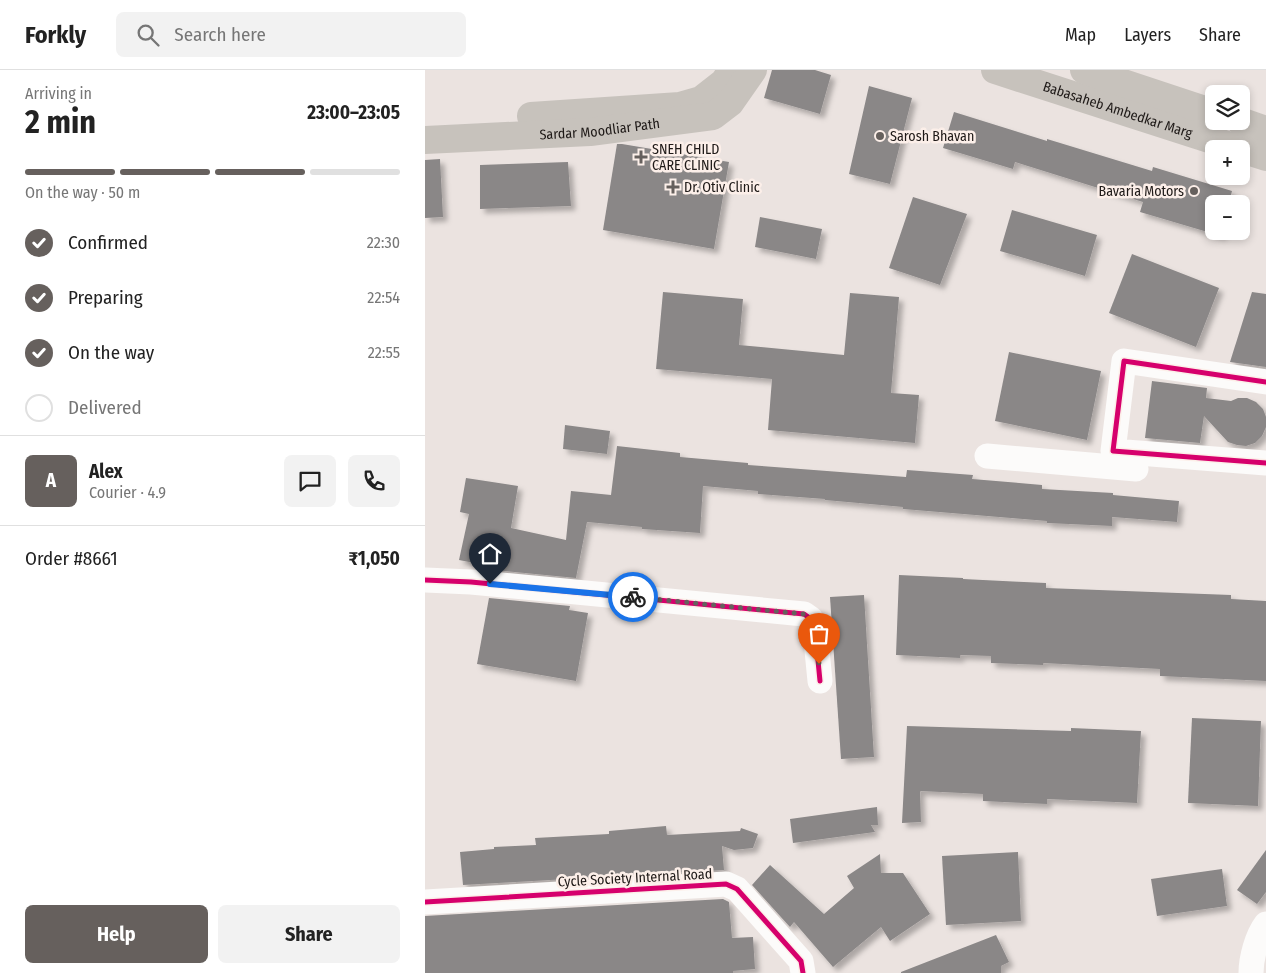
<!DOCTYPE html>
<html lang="en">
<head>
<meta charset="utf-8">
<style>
  body { margin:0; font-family:"Fira Sans Condensed",sans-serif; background:#f2f2f2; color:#222; height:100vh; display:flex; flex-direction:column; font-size:19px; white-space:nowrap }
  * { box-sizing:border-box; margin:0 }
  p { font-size:16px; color:#767676 }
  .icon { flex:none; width:28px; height:28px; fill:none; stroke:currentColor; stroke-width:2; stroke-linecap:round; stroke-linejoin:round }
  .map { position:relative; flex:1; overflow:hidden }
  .panel { display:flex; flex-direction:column; background:#fff; width:425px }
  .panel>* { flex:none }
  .tools { position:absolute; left:780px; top:15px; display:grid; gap:10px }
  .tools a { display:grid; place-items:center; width:45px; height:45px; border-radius:8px; background:#fff; box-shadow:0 2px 8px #0003; font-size:25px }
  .pin { position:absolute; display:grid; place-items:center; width:42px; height:42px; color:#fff; margin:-51px -21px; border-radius:50% 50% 50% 0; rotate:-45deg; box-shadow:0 0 5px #0007 }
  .pin .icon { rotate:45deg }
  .courier { position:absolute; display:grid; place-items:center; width:50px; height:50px; margin:-25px; border:4px solid #1a73e8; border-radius:50%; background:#fff; color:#222; box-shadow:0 1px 6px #0007 }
  .overview em { font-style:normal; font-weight:700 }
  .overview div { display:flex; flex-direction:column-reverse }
  .overview { display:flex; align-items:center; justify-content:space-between; height:85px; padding:0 25px }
  h1 { font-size:32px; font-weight:700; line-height:38px }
  .bar { display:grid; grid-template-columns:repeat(4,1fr); gap:8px 5px; align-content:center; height:60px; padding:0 25px }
  .bar i { height:6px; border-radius:4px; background:#e0e0e0 }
  .bar .active { background:#66605d }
  .bar p { grid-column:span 4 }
  .line { display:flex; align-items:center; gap:12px; padding:0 25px; border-top:1px solid #e0e0e0 }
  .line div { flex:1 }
  .round { display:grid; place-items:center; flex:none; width:52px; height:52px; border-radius:8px; background:#f2f2f2 }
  ol { padding:0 25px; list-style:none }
  li { display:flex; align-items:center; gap:15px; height:55px }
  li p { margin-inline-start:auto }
  li .icon { padding:5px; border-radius:50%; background:#66605d; color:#fff; stroke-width:4 }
  li:last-child { color:#767676 }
  li i { width:28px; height:28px; border:2px solid #e0e0e0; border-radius:50% }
  .primary-button { display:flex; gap:10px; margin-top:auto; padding:10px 25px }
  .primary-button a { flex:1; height:58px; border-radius:8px; background:#66605d; color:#fff; font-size:20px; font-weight:700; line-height:58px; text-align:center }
  .primary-button a+a { background:#f2f2f2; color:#222 }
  header { display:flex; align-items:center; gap:30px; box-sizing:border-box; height:70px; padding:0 25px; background:#fff; border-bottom:1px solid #e0e0e0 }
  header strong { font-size:24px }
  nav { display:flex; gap:28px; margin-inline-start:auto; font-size:18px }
  .search { width:350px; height:45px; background:#f2f2f2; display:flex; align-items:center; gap:12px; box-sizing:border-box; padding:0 18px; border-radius:8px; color:#767676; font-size:19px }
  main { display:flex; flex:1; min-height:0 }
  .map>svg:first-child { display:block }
  .building { fill:#8a8787; filter:url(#shadow) }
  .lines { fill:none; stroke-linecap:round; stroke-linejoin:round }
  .minor { stroke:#fcfbfa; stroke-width:25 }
  .major { stroke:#c7c2bc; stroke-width:28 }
  .cycleway-casing { stroke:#fcefe9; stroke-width:8 }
  .cycleway { stroke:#d6006c; stroke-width:5 }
  .done { stroke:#66605d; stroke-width:5; stroke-dasharray:0 9 }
  .route { stroke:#1a73e8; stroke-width:6 }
  .poi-dot { fill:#66605d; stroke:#fcefe9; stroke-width:2 }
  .labels { text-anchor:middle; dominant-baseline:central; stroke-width:5; stroke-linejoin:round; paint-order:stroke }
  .street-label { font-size:14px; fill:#1e1917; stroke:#fcefe9 }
  .poi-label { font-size:14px; fill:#1e1917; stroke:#fcefe9; text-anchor:start }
</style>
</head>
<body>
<header>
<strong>Forkly</strong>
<div class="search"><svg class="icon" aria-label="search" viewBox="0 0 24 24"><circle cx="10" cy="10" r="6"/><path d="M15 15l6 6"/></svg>Search here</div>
<nav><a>Map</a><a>Layers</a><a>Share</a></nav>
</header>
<main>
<section class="panel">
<div class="overview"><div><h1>2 min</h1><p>Arriving in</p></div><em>23:00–23:05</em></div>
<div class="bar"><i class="active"></i><i class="active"></i><i class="active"></i><i></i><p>On the way · 50 m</p></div>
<ol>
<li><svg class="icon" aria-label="check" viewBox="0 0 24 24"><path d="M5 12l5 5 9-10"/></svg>Confirmed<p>22:30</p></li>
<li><svg class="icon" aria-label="check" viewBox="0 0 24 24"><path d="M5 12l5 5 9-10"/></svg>Preparing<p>22:54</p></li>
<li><svg class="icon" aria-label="check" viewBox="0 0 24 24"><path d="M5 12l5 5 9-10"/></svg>On the way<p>22:55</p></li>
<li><i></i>Delivered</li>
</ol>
<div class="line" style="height:90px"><b class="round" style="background:#66605d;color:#fff">A</b><div><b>Alex</b><p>Courier · 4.9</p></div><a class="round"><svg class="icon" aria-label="chat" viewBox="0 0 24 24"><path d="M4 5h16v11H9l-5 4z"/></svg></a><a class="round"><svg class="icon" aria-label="phone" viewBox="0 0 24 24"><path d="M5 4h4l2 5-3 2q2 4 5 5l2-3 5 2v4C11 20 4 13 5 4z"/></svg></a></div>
<div class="line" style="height:65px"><div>Order #8661</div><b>₹1,050</b></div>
<div class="primary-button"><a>Help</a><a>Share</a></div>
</section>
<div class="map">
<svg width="841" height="903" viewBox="0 0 841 903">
  <defs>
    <filter id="shadow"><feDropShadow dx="4.5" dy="4.5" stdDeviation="2.5" flood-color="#0004"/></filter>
  </defs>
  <rect width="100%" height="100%" fill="#ebe3e0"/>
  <!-- building -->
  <g class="building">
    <path d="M 347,0 L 390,0 L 406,5 L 395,44 L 339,28 Z"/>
    <path d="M 444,16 L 487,28 L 465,114 L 424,104 Z"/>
    <path d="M 529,42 L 622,71 L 622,69 L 727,101 L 728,97 L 807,121 L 804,132 L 806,132 L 806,134 L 789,134 L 789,161 L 798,161 L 796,166 L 715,142 L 718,132 L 590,92 L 588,99 L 518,78 Z"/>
    <path d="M 192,74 L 197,74 L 304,92 L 289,179 L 178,160 Z"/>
    <path d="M 15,89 L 18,147 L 0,148 L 0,90 Z"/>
    <path d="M 143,92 L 146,136 L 55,139 L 55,95 Z"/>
    <path d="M 488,127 L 542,144 L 515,215 L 464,198 Z"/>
    <path d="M 587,140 L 672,165 L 660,206 L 575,181 Z"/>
    <path d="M 335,147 L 397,159 L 391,189 L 330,177 Z"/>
    <path d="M 707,184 L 794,218 L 771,277 L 684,243 Z"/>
    <path d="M 238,222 L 318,229 L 314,275 L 419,285 L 425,223 L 474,227 L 466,323 L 494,325 L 490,373 L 343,360 L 347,309 L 231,299 Z"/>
    <path d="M 827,222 L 841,224 L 841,297 L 805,292 Z"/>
    <path d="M 584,282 L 676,301 L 662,370 L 570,351 Z"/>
    <path d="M 727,311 L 782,318 L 781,328 L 806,331 L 813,328 L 822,328 L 831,332 L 838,339 L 841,347 L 841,357 L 837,366 L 830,373 L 821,376 L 812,375 L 803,372 L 779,346 L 775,373 L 720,368 Z"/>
    <path d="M 140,355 L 185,361 L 182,384 L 138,379 Z"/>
    <path d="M 192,376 L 255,383 L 255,387 L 323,393 L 323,395 L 481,407 L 482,400 L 548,405 L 547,409 L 617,415 L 617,419 L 688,423 L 688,425 L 754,431 L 752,452 L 687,447 L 687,456 L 622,453 L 622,451 L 478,439 L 478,437 L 400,430 L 400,429 L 333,424 L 333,421 L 278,416 L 275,463 L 217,459 L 217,457 L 162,452 L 151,508 L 69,500 L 70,497 L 34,490 L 44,444 L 35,442 L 41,408 L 93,416 L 86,458 L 141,470 L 146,421 L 186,425 Z"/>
    <path d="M 474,505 L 538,508 L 538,509 L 621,513 L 621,518 L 806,525 L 806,529 L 841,531 L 841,611 L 735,606 L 735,599 L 618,593 L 618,595 L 566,593 L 566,586 L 535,585 L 535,588 L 471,585 Z"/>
    <path d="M 439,525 L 449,687 L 416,689 L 405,527 Z"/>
    <path d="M 64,528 L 145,536 L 144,540 L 163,543 L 151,611 L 52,594 Z"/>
    <path d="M 767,648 L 836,651 L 833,736 L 763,733 Z"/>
    <path d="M 482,656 L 646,661 L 646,658 L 716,661 L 712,733 L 622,729 L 622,734 L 558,731 L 558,724 L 495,721 L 496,752 L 477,753 Z"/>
    <path d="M 452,737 L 453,755 L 446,755 L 450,762 L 368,773 L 365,749 Z"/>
    <path d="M 241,756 L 242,765 L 315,761 L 316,758 L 333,764 L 328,778 L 309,780 L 297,776 L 299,800 L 38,815 L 35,782 L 69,779 L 69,777 L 111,775 L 110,768 L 184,764 L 184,761 Z"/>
    <path d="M 841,780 L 841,822 L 832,834 L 812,820 Z"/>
    <path d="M 593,782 L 596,851 L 521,855 L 517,786 Z"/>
    <path d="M 455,784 L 456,803 L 478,803 L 505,844 L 465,871 L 456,857 L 408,897 L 369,852 L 365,857 L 327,815 L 345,795 L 399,844 L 429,818 L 422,806 Z"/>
    <path d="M 797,799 L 802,836 L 732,846 L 726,809 Z"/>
    <path d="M 298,829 L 304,832 L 307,868 L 328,867 L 330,899 L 308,901 L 308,903 L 0,903 L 0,846 Z"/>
    <path d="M 571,865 L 584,892 L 576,896 L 576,903 L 476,903 L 476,902 Z"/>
  </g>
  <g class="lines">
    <!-- minor -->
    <g class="minor">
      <path d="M 841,312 L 699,291 L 688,381 L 841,393"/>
      <path d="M 562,386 L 711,399"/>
      <path d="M 0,510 L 46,512 L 379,544 L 386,549 L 390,560 L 395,611"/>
      <path d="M 0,832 L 301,814 L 312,819 L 376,891 L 378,903"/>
      <path d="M 826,903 C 826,888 832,866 841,854"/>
    </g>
    <!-- major -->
    <g class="major">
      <path id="s1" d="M 570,0 L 815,79"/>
      <path d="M 659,0 L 789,43"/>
      <path d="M 106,46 L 255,36 L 276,30 L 299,12 L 307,0"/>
      <path d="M 815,51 L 841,60"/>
      <path id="s2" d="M 0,70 L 165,62 L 288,46 L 305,33 L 328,0"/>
      <path d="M 816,79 L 841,87"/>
    </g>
    <!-- cycleway casing -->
    <g class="cycleway-casing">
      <g id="cycleway">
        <path d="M 841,312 L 699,291 L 688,381 L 841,393"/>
        <path d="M 0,510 L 46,512 L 379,544 L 386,549 L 390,560 L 395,611"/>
        <path d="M 0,832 L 301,814 L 312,819 L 376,891 L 378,903"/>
      </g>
    </g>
    <!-- cycleway -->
    <use href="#cycleway" class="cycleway"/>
  </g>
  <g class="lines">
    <!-- done -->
    <path class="done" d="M 208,527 L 378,544 L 386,549 L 390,560 L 394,594"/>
    <!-- route -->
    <path class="route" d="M 65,514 L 208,527"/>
  </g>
  <!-- markers -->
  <g class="poi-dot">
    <circle cx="455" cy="66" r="5"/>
    <path d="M213.5 79.5h5v5h5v5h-5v5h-5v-5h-5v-5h5z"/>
    <path d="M245.5 109.5h5v5h5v5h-5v5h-5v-5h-5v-5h5z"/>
    <circle cx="769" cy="121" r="5"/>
  </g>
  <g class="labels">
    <!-- street labels -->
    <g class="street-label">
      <text stroke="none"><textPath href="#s1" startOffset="129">Babasaheb Ambedkar Marg</textPath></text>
      <text stroke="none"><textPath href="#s2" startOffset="175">Sardar Moodliar Path</textPath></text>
      <text transform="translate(210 808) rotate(-3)">Cycle Society Internal Road</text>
    </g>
    <!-- poi labels -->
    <g class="poi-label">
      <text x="465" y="66">Sarosh Bhavan</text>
      <text x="227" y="79">SNEH CHILD<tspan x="227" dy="16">CARE CLINIC</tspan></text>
      <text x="259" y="117">Dr. Otiv Clinic</text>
      <text x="759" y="121" text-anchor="end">Bavaria Motors</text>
    </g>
  </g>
</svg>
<div class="tools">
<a><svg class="icon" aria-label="layers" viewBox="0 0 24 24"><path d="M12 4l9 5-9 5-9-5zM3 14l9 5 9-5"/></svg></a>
<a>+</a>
<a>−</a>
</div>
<div class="pin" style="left:394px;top:594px;background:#ea580c"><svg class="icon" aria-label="bag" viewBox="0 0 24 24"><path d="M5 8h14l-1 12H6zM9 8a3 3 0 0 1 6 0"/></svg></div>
<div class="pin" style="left:65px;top:514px;background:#1f2937"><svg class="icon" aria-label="home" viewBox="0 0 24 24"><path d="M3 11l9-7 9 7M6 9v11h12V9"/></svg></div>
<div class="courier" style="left:208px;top:527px"><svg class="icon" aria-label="bike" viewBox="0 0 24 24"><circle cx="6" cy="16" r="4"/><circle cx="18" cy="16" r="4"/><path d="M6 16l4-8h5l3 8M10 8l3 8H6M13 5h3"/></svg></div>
</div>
</main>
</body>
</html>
